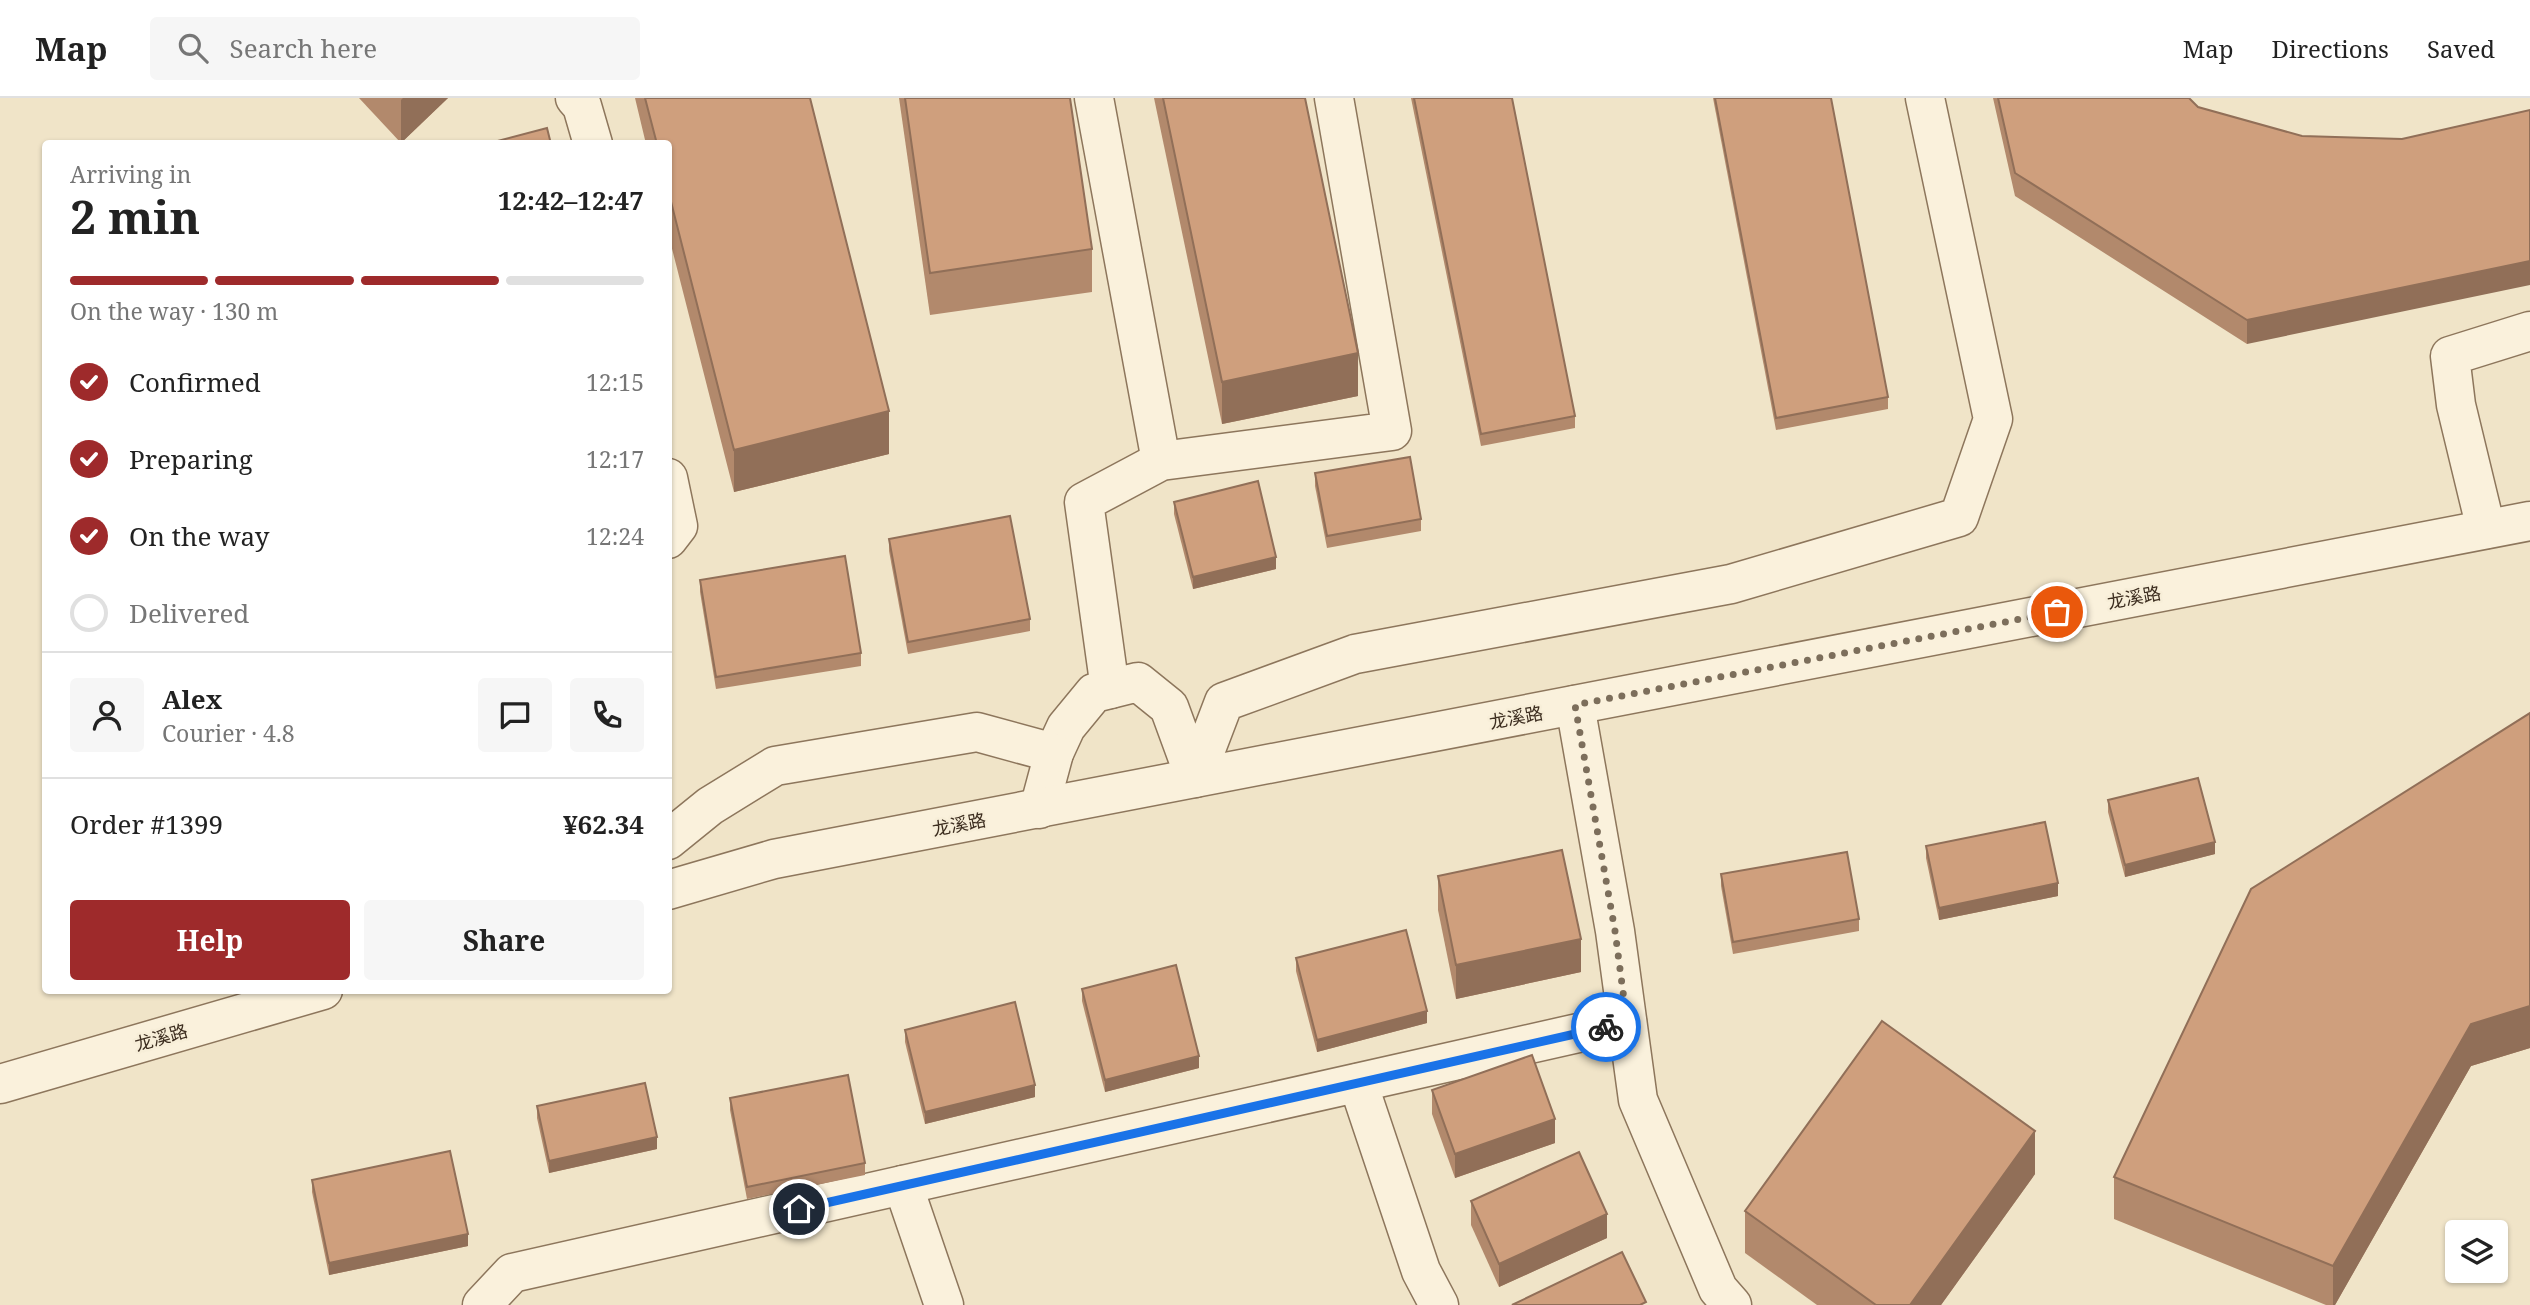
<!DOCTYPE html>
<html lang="en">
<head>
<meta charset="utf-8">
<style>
  body { margin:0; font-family:"Noto Serif","Noto Sans SC",serif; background:#f6f6f6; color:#222; height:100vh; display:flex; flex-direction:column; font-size:26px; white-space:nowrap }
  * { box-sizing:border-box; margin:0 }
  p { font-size:23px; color:#767676 }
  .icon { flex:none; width:38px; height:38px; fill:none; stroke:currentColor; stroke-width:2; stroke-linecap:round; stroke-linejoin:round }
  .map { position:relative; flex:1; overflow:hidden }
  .sheet { position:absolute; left:42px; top:42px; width:630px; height:854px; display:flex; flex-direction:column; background:#fff; border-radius:7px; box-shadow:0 2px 5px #0004 }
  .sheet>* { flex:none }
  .controls { position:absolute; left:2445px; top:1122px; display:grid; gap:14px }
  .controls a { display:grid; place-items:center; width:63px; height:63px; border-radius:7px; background:#fff; box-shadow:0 2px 5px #0004; font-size:35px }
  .pin { position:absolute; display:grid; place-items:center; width:60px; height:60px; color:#fff; margin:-30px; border:4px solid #fff; border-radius:50%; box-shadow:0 2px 7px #0007 }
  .courier { position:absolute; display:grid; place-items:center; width:70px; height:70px; margin:-35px; border:5px solid #1a73e8; border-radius:50%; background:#fff; color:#222; box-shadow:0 2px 9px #0007 }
  .summary em { font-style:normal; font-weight:700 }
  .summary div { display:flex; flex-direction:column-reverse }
  .summary { display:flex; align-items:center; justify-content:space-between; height:119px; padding:0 28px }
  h1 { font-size:46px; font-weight:700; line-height:52px }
  .bar { display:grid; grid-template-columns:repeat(4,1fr); gap:10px 7px; align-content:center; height:84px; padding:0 28px }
  .bar i { height:9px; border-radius:5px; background:#e0e0e0 }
  .bar .on { background:#9e2a2b }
  .bar p { grid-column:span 4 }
  .line { display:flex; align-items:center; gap:18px; padding:0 28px; border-top:2px solid #e0e0e0 }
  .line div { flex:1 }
  .round { display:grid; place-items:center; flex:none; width:74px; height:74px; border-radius:7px; background:#f6f6f6 }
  ol { padding:0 28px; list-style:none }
  li { display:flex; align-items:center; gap:21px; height:77px }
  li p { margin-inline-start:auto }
  li .icon { padding:7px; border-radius:50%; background:#9e2a2b; color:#fff; stroke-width:4 }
  li:last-child { color:#767676 }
  li i { width:38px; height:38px; border:4px solid #e0e0e0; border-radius:50% }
  .action { display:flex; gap:14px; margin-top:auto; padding:14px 28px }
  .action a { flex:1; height:80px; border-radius:7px; background:#9e2a2b; color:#fff; font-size:28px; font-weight:700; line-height:80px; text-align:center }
  .action a+a { background:#f6f6f6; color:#222 }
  header { display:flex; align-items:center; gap:42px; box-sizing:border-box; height:98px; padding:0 35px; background:#fff; border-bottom:2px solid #e0e0e0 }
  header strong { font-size:33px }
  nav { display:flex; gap:38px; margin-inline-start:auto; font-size:24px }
  .search { width:490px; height:63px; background:#f6f6f6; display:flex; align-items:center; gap:18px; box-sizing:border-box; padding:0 24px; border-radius:7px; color:#767676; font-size:26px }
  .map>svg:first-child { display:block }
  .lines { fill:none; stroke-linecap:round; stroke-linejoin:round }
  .minor-casing { stroke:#8d765c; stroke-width:41 }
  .minor { stroke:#faf1dc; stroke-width:38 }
  .wall { fill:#b2896c }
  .shaded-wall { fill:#916f58 }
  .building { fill:#cf9f7d; stroke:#916f58; stroke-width:2 }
  .done { stroke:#7c6e5b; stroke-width:7; stroke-dasharray:0 12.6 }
  .route { stroke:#1a73e8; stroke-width:9 }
  .labels { text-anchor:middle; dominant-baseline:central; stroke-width:5; stroke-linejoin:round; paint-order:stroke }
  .street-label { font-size:18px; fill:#3d2e20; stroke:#f7eed8 }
</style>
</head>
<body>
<header>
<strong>Map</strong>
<div class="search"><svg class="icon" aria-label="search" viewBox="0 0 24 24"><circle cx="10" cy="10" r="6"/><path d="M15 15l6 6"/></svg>Search here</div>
<nav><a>Map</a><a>Directions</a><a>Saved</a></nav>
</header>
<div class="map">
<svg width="2530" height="1207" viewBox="0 0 2530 1207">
  <rect width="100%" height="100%" fill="#f0e4c8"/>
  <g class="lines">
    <!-- minor casing -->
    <g class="minor-casing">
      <g id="minor">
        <path d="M 575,0 L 582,8 L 593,46"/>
        <path d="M 1094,0 L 1161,363"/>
        <path d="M 668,380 L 678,428 L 668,441"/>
        <path d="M 2486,431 L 2456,307 L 2450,258 L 2530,233"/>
        <path d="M 1110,591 L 1084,404 L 1161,363 L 1392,333 L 1334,0"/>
        <path d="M 1575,607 L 1615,833 L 1638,1002 L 1718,1191 L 1732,1207"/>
        <path d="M 1039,711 L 1054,655 L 1066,629 L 1094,595 L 1138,584 L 1169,609 L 1195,680 L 1224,604 L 1355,556 L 1731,486 L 1959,419 L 1993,321 L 1925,0"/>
        <path d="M 668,742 L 710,708 L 775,668 L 977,634 L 1054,655"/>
        <path d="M 668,792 L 774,761 L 2530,423"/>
        <path d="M 1358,985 L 1421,1173 L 1439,1207"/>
        <path d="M 0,986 L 323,892"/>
        <path d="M 903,1087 L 944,1207"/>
        <path d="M 482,1207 L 512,1175 L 1627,924"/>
      </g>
    </g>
    <!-- minor -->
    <use href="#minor" class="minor"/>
  </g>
  <!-- wall -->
  <g class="wall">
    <path d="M 359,0 L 448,0 L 401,45 Z"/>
    <path d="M 635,0 L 810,0 L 889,356 L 734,394 L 668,135 L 668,46 L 646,46 Z"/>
    <path d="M 899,0 L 1070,0 L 1092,151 L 1092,194 L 930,217 Z"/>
    <path d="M 1154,0 L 1305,0 L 1358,298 L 1222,326 Z"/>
    <path d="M 1411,0 L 1512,0 L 1575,318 L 1575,330 L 1481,348 Z"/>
    <path d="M 1713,0 L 1831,0 L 1888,299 L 1888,311 L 1776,332 Z"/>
    <path d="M 1993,0 L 2189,0 L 2198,9 L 2302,38 L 2247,246 L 2015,98 Z"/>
    <path d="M 1315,375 L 1421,421 L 1421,433 L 1327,450 L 1315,388 Z"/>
    <path d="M 1174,404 L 1276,471 L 1193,491 L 1174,416 Z"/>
    <path d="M 889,441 L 1030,521 L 1030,533 L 908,556 L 889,453 Z"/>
    <path d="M 700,482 L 861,555 L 861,568 L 716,591 L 700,494 Z"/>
    <path d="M 2530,615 L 2530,950 L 2471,968 L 2335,1207 L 2326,1207 L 2114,1121 L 2114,1079 Z"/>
    <path d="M 2108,702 L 2215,756 L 2125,779 L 2108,714 Z"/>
    <path d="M 1926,748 L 2058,798 L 1939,822 L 1926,760 Z"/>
    <path d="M 1721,776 L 1859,821 L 1859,833 L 1733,856 L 1721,788 Z"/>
    <path d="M 1438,778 L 1581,874 L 1456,901 L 1438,812 Z"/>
    <path d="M 1296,860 L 1427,925 L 1317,954 L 1296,873 Z"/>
    <path d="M 1082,891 L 1199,970 L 1105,994 L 1082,903 Z"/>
    <path d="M 905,932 L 1035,999 L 925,1026 L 905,944 Z"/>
    <path d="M 1432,992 L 1555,1045 L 1455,1080 L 1432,1016 Z"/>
    <path d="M 730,1000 L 865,1065 L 865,1077 L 747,1101 L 730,1012 Z"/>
    <path d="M 537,1008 L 657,1051 L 549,1075 L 537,1020 Z"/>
    <path d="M 2035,1076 L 1941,1207 L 1817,1207 L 1745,1155 L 1745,1113 Z"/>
    <path d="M 312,1082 L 468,1148 L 329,1177 L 312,1094 Z"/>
    <path d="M 1471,1103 L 1607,1140 L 1499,1189 L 1471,1127 Z"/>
  </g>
  <!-- shaded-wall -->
  <g class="shaded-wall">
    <path d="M 403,0 L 448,0 L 401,45 L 401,2 Z"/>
    <path d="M 2530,163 L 2530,187 L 2247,246 L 2247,222 Z"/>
    <path d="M 1358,255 L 1358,298 L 1222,326 L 1222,284 Z"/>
    <path d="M 889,313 L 889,356 L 734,394 L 734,352 Z"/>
    <path d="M 1276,459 L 1276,471 L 1193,491 L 1193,479 Z"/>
    <path d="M 2215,744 L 2215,756 L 2125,779 L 2125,767 Z"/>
    <path d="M 2058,785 L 2058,798 L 1939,822 L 1939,810 Z"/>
    <path d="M 1581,841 L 1581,874 L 1456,901 L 1456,867 Z"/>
    <path d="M 2530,908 L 2530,950 L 2471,968 L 2335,1207 L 2333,1207 L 2333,1168 L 2471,926 Z"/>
    <path d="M 1427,913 L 1427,925 L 1317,954 L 1317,942 Z"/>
    <path d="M 1199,958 L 1199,970 L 1105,994 L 1105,982 Z"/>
    <path d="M 1035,987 L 1035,999 L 925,1026 L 925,1014 Z"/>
    <path d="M 1555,1021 L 1555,1045 L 1455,1080 L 1455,1056 Z"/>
    <path d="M 2035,1033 L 2035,1076 L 1941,1207 L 1910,1207 Z"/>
    <path d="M 657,1039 L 657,1051 L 549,1075 L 549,1063 Z"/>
    <path d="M 1607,1116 L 1607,1140 L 1499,1189 L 1499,1166 Z"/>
    <path d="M 468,1136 L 468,1148 L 329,1177 L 329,1165 Z"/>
  </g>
  <!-- building -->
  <g class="building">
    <path d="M 645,0 L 810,0 L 889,313 L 734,352 L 668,92 L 668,46 L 657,46 Z"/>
    <path d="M 905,0 L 1070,0 L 1092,151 L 930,175 Z"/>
    <path d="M 1163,0 L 1305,0 L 1358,255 L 1222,284 Z"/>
    <path d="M 1414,0 L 1512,0 L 1575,318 L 1481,336 Z"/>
    <path d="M 1715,0 L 1831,0 L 1888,299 L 1776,320 Z"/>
    <path d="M 1998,0 L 2189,0 L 2198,9 L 2302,38 L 2402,41 L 2530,12 L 2530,163 L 2247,222 L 2015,75 Z"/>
    <path d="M 547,30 L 551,46 L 486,46 Z"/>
    <path d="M 1410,359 L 1421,421 L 1327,438 L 1315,375 Z"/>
    <path d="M 1258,383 L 1276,459 L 1193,479 L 1174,404 Z"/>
    <path d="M 1010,418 L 1030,521 L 908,544 L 889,441 Z"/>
    <path d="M 845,458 L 861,555 L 716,579 L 700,482 Z"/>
    <path d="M 2530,615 L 2530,908 L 2471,926 L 2333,1168 L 2114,1079 L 2251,791 Z"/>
    <path d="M 2198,680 L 2215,744 L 2125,767 L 2108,702 Z"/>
    <path d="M 2045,724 L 2058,785 L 1939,810 L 1926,748 Z"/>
    <path d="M 1562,752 L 1581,841 L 1456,867 L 1438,778 Z"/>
    <path d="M 1847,754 L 1859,821 L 1733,844 L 1721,776 Z"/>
    <path d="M 1406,832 L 1427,913 L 1317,942 L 1296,860 Z"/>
    <path d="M 1176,867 L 1199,958 L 1105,982 L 1082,891 Z"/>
    <path d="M 1015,904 L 1035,987 L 925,1014 L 905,932 Z"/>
    <path d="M 1882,923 L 2035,1033 L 1910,1207 L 1876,1207 L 1745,1113 Z"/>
    <path d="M 1532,957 L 1555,1021 L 1455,1056 L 1432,992 Z"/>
    <path d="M 848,977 L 865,1065 L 747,1089 L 730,1000 Z"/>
    <path d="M 645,985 L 657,1039 L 549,1063 L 537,1008 Z"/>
    <path d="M 450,1053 L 468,1136 L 329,1165 L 312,1082 Z"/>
    <path d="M 1579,1054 L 1607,1116 L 1499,1166 L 1471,1103 Z"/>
    <path d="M 1622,1154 L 1646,1204 L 1640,1207 L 1512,1207 Z"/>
  </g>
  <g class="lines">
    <!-- done -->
    <path class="done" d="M 1606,929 L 1627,924 L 1615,833 L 1575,607 L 2057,514"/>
    <!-- route -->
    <path class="route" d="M 799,1111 L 1606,929"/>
  </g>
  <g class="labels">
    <!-- street labels -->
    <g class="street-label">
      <text transform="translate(2134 499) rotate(-11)">龙溪路</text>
      <text transform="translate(1516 619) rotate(-11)">龙溪路</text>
      <text transform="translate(959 726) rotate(-11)">龙溪路</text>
      <text transform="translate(161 939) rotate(-16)">龙溪路</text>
    </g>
  </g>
</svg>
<div class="controls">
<a><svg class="icon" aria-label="layers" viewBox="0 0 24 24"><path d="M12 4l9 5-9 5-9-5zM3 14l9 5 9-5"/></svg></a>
</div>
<div class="pin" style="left:2057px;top:514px;background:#ea580c"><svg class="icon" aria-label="bag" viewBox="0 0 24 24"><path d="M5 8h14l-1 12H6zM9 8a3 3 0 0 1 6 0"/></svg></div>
<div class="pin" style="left:799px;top:1111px;background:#1f2937"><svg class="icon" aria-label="home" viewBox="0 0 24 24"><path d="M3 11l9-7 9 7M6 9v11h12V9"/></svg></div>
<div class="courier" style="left:1606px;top:929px"><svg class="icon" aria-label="bike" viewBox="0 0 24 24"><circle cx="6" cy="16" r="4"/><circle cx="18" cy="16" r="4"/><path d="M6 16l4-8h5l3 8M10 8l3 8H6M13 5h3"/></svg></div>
<section class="sheet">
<div class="summary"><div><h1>2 min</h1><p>Arriving in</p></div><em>12:42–12:47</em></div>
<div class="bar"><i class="on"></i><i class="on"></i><i class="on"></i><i></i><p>On the way · 130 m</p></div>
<ol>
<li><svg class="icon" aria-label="check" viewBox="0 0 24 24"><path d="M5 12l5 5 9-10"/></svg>Confirmed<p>12:15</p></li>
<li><svg class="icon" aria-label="check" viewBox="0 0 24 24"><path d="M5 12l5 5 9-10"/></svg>Preparing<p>12:17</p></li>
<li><svg class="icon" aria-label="check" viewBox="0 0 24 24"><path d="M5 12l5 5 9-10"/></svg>On the way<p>12:24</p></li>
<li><i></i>Delivered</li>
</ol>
<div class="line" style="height:126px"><a class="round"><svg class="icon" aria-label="person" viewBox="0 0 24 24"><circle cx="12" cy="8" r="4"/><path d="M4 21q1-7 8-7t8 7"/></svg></a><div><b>Alex</b><p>Courier · 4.8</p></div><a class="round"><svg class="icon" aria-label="chat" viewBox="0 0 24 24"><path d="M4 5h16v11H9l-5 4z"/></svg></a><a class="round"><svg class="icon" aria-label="phone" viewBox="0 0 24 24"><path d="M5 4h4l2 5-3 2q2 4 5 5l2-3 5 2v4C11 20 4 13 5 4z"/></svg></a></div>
<div class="line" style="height:91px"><div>Order #1399</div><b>¥62.34</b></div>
<div class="action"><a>Help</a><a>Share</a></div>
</section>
</div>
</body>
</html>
